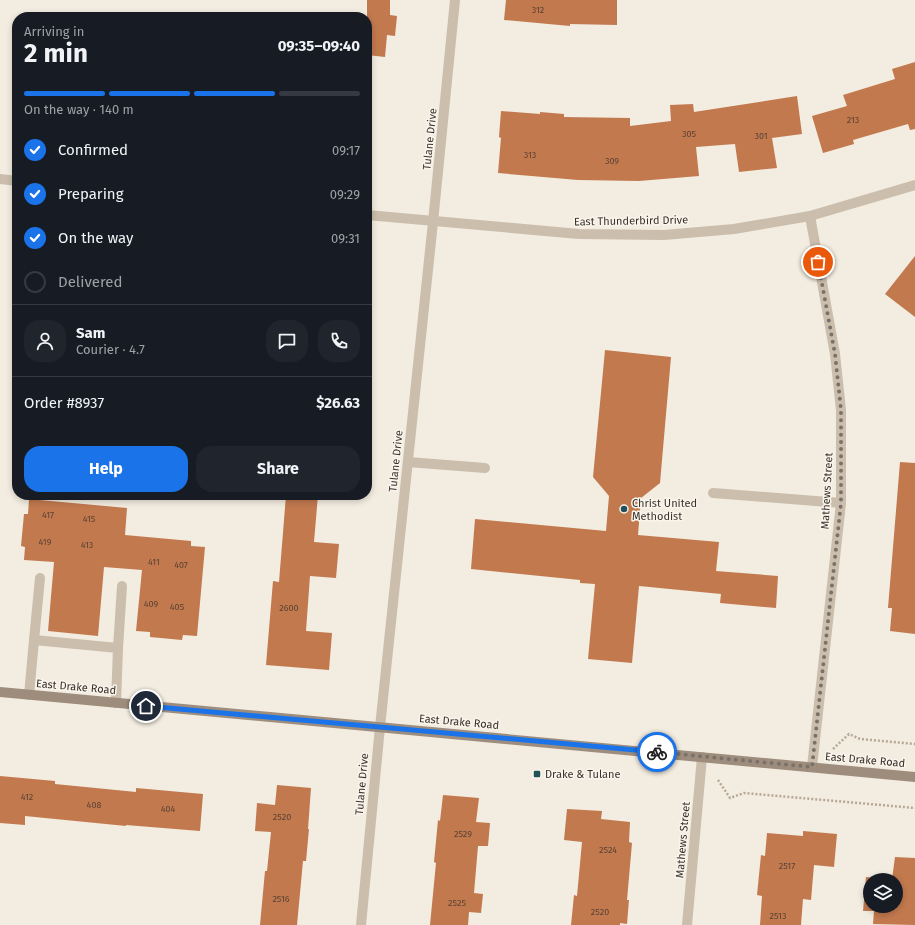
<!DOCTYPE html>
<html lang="en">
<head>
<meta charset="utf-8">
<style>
  body { margin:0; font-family:"Fira Sans",sans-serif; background:#20242c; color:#f1f3f6; height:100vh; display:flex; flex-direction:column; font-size:15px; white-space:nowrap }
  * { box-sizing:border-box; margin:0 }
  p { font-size:13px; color:#9ea1a6 }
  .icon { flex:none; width:22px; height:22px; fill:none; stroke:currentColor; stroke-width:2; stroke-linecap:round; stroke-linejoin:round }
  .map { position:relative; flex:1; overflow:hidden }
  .panel { position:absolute; left:12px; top:12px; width:360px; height:488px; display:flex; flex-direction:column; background:#171b24; border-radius:16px; box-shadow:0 2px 6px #0003 }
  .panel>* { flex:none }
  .controls { position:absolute; left:863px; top:873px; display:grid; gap:8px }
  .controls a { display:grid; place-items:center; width:40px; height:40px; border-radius:50%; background:#171b24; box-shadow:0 2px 6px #0003; font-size:20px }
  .pin { position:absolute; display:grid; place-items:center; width:34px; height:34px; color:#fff; margin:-17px; border:2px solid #fff; border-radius:50%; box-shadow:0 1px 4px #0007 }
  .courier { position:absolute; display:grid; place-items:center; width:40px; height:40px; margin:-20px; border:3px solid #1a73e8; border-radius:50%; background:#fff; color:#222; box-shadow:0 1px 5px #0007 }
  .summary em { font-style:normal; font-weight:700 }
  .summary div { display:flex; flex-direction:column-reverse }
  .summary { display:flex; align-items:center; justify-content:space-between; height:68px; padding:0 12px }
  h1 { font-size:26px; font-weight:700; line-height:30px }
  .bar { display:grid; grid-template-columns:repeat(4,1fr); gap:6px 4px; align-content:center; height:48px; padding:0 12px }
  .bar i { height:5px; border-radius:3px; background:#363941 }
  .bar .current { background:#1a73e8 }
  .bar p { grid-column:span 4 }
  .line { display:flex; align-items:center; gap:10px; padding:0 12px; border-top:1px solid #363941 }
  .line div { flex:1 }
  .round { display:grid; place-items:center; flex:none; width:42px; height:42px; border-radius:16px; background:#20242c }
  ol { padding:0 12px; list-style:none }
  li { display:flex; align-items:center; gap:12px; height:44px }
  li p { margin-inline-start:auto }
  li .icon { padding:4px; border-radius:50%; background:#1a73e8; color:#fff; stroke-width:4 }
  li:last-child { color:#9ea1a6 }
  li i { width:22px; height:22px; border:2px solid #363941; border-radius:50% }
  .cta { display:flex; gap:8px; margin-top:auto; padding:8px 12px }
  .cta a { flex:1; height:46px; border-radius:16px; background:#1a73e8; color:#fff; font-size:16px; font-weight:700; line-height:46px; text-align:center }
  .cta a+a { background:#20242c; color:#f1f3f6 }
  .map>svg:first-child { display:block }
  .building { fill:#c2794e; fill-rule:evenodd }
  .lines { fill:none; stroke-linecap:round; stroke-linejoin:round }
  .path { stroke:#b7a896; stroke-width:2.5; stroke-dasharray:2 2; stroke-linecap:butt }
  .service { stroke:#cbbeac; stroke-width:10 }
  .minor { stroke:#cbbeac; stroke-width:10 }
  .secondary { stroke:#9e8d7d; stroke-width:10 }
  .done { stroke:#7a726a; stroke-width:4; stroke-dasharray:0 7.2 }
  .route { stroke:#1a73e8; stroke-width:5 }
  .poi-dot { fill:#214f5a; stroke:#faf5ec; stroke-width:1.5 }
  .labels { text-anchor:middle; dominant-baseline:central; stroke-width:3; stroke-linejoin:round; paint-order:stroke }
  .number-label { font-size:9px; fill:#5b4334 }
  .street-label { font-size:11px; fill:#39312b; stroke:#faf5ec }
  .poi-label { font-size:11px; fill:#39312b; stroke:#faf5ec; text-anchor:start }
</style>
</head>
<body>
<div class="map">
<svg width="915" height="925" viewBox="0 0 915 925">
  <rect width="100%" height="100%" fill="#f3ece0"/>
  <!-- building -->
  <g class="building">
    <path d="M 367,0 L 390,0 L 390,15 L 397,16 L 395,36 L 387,35 L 385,57 L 367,55 Z"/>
    <path d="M 506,0 L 617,0 L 617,25 L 570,24 L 570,26 L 504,20 Z"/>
    <path d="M 915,62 L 915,129 L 910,130 L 908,124 L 853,140 L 854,144 L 823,153 L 812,116 L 847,106 L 843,95 L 895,79 L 892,69 Z"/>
    <path d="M 797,96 L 802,134 L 772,138 L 777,168 L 739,172 L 735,144 L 696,147 L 699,176 L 639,181 L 578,180 L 498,173 L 501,138 L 499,137 L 501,111 L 540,114 L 540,112 L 564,114 L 564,117 L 630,118 L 630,126 L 671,121 L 670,105 L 693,104 L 694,112 Z"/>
    <path d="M 915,256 L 915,317 L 885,294 Z"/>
    <path d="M 605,350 L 671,357 L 660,483 L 641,498 L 638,535 L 719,542 L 716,571 L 778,576 L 776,608 L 720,603 L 721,594 L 639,586 L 632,663 L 588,659 L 595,584 L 580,583 L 580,580 L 471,569 L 475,519 L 606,531 L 609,496 L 593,477 Z"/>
    <path d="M 900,462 L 915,463 L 915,634 L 890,631 L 892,608 L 888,608 Z"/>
    <path d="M 286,495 L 318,495 L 314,542 L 339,544 L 336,578 L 310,576 L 306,631 L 332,633 L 329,670 L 266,665 L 273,581 L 279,582 Z"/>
    <path d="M 29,499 L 127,508 L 125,535 L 191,541 L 191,546 L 205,547 L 197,636 L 183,635 L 182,640 L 150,637 L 150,632 L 136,631 L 142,570 L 104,567 L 98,636 L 48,631 L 54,562 L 24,560 L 25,547 L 21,546 L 24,514 L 28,514 Z"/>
    <path d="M 0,776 L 55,781 L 55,784 L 136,792 L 136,788 L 203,794 L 200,831 L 126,825 L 126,826 L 25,816 L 25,825 L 0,823 Z"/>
    <path d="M 277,785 L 311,788 L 308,829 L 309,829 L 306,861 L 303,861 L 297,925 L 260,925 L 265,871 L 267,871 L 271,832 L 255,831 L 257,803 L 275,805 Z"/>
    <path d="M 443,795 L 479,798 L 476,822 L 490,823 L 488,846 L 478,846 L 474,893 L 483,894 L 481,913 L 469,912 L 468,925 L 430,925 L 436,863 L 434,862 L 438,820 L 440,821 Z"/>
    <path d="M 567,809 L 602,811 L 601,819 L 630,822 L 629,842 L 632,843 L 627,900 L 629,900 L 627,924 L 620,923 L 620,925 L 571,925 L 574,895 L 577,896 L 582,842 L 564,840 Z"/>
    <path d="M 803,831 L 837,834 L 834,867 L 814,865 L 811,900 L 803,899 L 801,925 L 760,925 L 762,896 L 757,895 L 761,855 L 765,856 L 767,833 L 803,836 Z"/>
    <path d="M 895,857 L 915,858 L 915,925 L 873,924 L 874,911 L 863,911 L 866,877 L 892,879 ZM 870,880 L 896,880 L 896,906 L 870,906 Z"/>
  </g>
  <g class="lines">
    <!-- path -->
    <g class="path">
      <path d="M 833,749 L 849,734 L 860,739 L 915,744"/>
      <path d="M 718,780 L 730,798 L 744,793 L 915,808"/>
    </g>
    <!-- service -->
    <g class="service">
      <path d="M 408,462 L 485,468"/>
      <path d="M 713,493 L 841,503"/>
      <path d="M 34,640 L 40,578"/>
      <path d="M 118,648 L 122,586"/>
      <path d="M 29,695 L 34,640 L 118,648 L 116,703"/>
    </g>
    <!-- minor -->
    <g class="minor">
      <path d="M 0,179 L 17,181"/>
      <path d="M 367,215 L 579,234 L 664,235 L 734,229 L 810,216 L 915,185"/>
      <path d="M 810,216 L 835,354 L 841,410 L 841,503 L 812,767"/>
      <path d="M 361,925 L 380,727 L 433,222 L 455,0"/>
      <path d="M 687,925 L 702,757"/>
    </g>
    <!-- secondary -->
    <path class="secondary" d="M 0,692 L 915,777"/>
  </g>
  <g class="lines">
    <!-- done -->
    <path class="done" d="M 657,752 L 812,767 L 841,503 L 841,410 L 835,354 L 818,262"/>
    <!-- route -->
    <path class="route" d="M 146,706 L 657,752"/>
  </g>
  <!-- markers -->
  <g class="poi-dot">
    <circle cx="624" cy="509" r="4"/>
    <rect x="533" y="770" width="8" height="8" rx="2"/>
  </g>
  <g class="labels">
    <!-- number labels -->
    <g class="number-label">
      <text x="538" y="10">312</text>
      <text x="853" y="120">213</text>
      <text x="689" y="134">305</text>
      <text x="761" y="136">301</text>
      <text x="530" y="155">313</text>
      <text x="612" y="161">309</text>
      <text x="48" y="515">417</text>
      <text x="89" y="519">415</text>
      <text x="45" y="542">419</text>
      <text x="87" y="545">413</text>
      <text x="154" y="562">411</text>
      <text x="181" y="565">407</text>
      <text x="151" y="604">409</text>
      <text x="177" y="607">405</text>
      <text x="289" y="608">2600</text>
      <text x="27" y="797">412</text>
      <text x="94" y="805">408</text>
      <text x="168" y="809">404</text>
      <text x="282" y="817">2520</text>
      <text x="463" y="834">2529</text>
      <text x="608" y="850">2524</text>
      <text x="787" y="866">2517</text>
      <text x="281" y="899">2516</text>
      <text x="457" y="903">2525</text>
      <text x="600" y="912">2520</text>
      <text x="778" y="916">2513</text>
    </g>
    <!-- street labels -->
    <g class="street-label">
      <text transform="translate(430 139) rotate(-84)">Tulane Drive</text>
      <text transform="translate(631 221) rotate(-1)">East Thunderbird Drive</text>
      <text transform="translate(396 461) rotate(-84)">Tulane Drive</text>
      <text transform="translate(827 491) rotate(-87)">Mathews Street</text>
      <text transform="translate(76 687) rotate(5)">East Drake Road</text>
      <text transform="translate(459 722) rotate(5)">East Drake Road</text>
      <text transform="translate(865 760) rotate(5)">East Drake Road</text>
      <text transform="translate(362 784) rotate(-85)">Tulane Drive</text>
      <text transform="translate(683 840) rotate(-85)">Mathews Street</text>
    </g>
    <!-- poi labels -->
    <g class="poi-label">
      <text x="632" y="503">Christ United<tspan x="632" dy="13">Methodist</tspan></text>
      <text x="545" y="774">Drake &amp; Tulane</text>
    </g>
  </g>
</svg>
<div class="controls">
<a><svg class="icon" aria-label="layers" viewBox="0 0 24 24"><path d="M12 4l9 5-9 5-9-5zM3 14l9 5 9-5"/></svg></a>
</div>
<div class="pin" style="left:818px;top:262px;background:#ea580c"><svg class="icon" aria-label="bag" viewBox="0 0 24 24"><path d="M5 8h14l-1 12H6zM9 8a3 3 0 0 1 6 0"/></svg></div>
<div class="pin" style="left:146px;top:706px;background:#1f2937"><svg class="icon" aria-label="home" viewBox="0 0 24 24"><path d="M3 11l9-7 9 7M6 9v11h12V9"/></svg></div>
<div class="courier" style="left:657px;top:752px"><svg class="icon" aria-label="bike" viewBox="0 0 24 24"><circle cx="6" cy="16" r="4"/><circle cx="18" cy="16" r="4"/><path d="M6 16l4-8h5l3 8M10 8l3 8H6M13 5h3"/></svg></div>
<section class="panel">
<div class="summary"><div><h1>2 min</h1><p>Arriving in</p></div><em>09:35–09:40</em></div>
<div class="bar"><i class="current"></i><i class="current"></i><i class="current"></i><i></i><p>On the way · 140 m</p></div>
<ol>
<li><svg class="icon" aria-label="check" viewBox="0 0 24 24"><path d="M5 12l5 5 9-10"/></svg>Confirmed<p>09:17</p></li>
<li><svg class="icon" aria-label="check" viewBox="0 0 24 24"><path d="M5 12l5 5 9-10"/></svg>Preparing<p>09:29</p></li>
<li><svg class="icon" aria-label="check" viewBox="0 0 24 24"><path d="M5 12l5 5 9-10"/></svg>On the way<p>09:31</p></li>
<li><i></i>Delivered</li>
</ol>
<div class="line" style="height:72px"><a class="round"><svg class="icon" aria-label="person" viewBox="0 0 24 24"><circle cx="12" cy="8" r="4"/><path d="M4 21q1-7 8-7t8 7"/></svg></a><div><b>Sam</b><p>Courier · 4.7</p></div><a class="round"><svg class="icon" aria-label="chat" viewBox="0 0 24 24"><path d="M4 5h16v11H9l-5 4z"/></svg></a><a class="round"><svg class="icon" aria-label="phone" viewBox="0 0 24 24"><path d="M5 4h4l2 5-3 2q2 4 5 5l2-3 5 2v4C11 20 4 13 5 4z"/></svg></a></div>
<div class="line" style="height:52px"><div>Order #8937</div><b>$26.63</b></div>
<div class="cta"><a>Help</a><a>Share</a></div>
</section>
</div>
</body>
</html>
